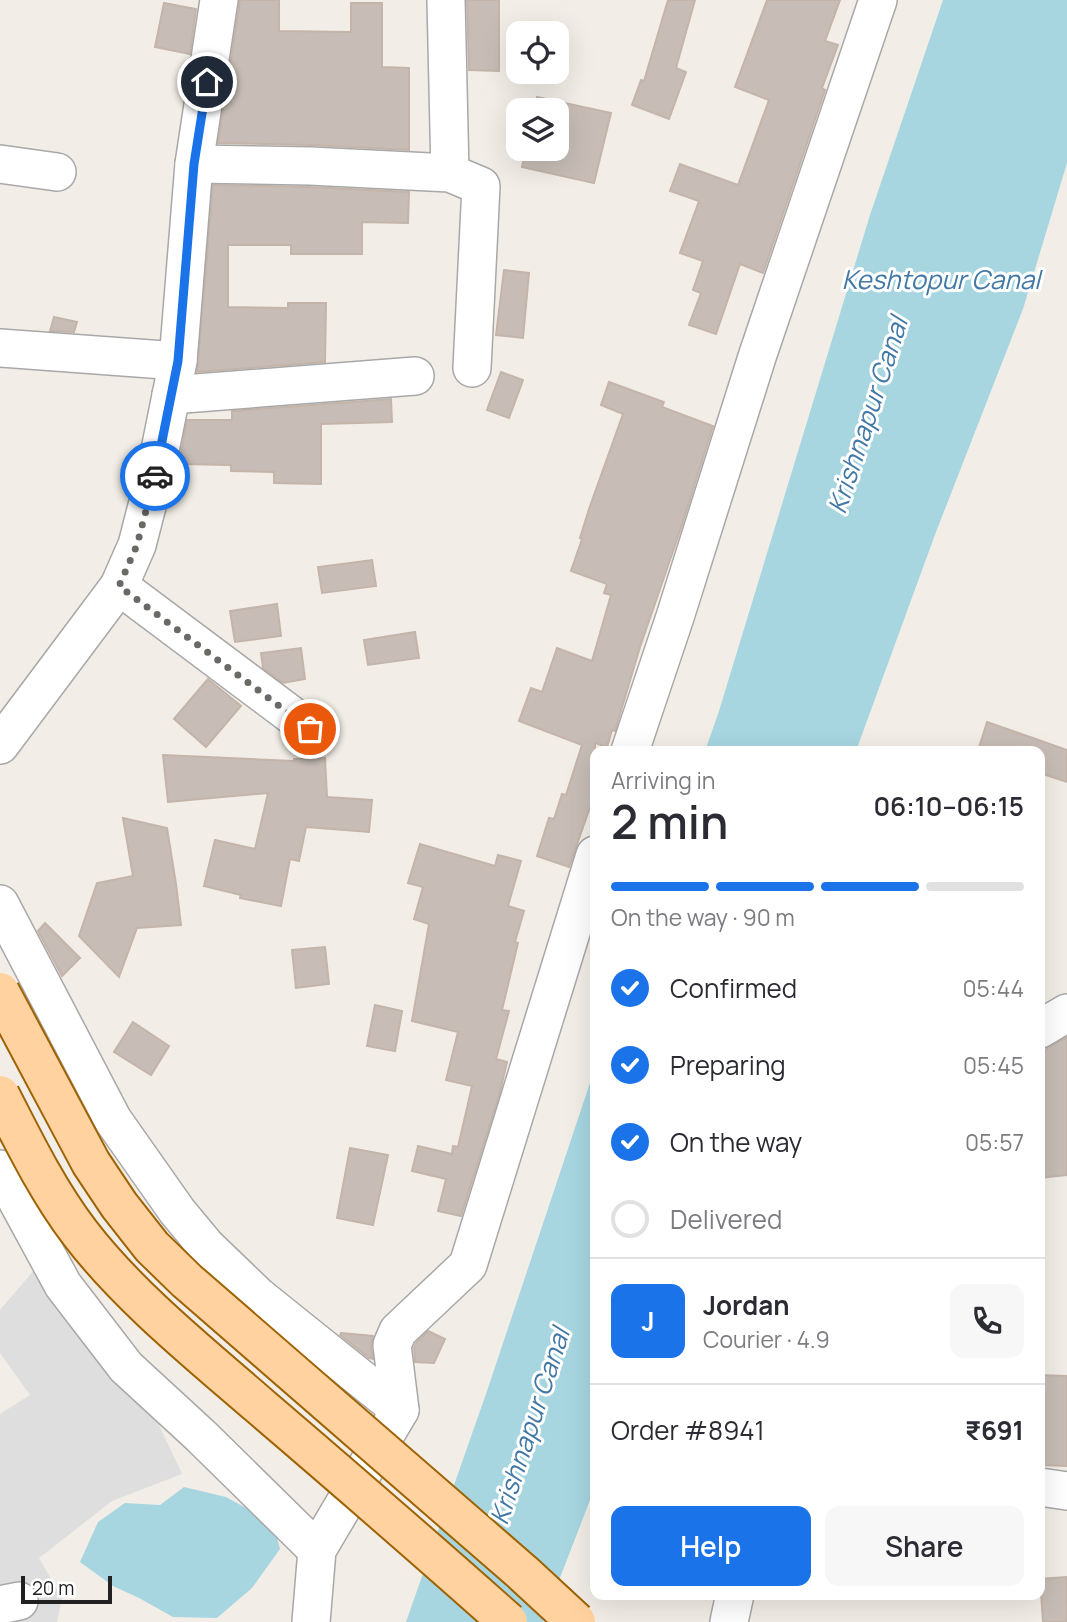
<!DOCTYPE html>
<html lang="en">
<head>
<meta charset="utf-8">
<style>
  body { margin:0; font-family:Manrope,sans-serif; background:#f7f7f7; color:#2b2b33; height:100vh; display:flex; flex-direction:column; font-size:26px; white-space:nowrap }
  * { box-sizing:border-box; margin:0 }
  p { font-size:23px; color:#7c7c81 }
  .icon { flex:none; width:38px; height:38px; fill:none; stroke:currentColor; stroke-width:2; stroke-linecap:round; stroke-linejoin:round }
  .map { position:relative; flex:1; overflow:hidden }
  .drawer { position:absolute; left:590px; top:746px; width:455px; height:854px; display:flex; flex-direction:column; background:#fff; border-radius:14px; box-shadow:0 7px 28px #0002 }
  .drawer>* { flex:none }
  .controls { position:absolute; left:506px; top:21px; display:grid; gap:14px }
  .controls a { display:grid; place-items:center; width:63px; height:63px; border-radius:14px; background:#fff; box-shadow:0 7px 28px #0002; font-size:35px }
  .scale { position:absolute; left:21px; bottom:18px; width:91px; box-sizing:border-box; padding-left:7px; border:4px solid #212121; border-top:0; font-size:19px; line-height:24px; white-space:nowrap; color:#212121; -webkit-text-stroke:5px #fff; paint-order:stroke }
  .pin { position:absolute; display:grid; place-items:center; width:60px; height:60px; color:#fff; margin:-30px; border:4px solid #fff; border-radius:50%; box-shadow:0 2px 7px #0007 }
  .courier { position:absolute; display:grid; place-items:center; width:70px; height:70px; margin:-35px; border:5px solid #1a73e8; border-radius:50%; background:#fff; color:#222; box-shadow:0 2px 9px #0007 }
  .overview em { font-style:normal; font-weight:600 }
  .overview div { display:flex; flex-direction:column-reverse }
  .overview { display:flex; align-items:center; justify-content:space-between; height:119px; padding:0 21px }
  h1 { font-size:46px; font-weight:600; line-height:52px }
  .bar { display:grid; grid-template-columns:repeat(4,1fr); gap:10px 7px; align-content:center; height:84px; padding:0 21px }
  .bar i { height:9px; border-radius:5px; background:#e1e1e2 }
  .bar .on { background:#1a73e8 }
  .bar p { grid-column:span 4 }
  .line { display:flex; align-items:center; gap:18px; padding:0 21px; border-top:2px solid #e1e1e2 }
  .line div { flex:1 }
  .round { display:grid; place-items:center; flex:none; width:74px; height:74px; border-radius:14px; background:#f7f7f7 }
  ol { padding:0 21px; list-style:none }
  li { display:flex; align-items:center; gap:21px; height:77px }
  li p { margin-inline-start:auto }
  li .icon { padding:7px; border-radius:50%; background:#1a73e8; color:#fff; stroke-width:4 }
  li:last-child { color:#7c7c81 }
  li i { width:38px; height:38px; border:4px solid #e1e1e2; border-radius:50% }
  .action { display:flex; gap:14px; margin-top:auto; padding:14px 21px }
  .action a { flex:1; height:80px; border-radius:14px; background:#1a73e8; color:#fff; font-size:28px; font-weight:600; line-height:80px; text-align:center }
  .action a+a { background:#f7f7f7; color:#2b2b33 }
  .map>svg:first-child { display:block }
  .residential { fill:#dfdede }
  .water { fill:#a7d6e1 }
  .building { fill:#c7bdb6; stroke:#c4b4a9; stroke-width:2 }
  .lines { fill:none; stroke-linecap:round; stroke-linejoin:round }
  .minor-casing { stroke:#a8a8a8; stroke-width:40 }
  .minor { stroke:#fff; stroke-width:37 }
  .major-bridge-casing { stroke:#9e6300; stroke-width:42; stroke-linecap:butt }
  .major-bridge { stroke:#ffd29f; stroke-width:38 }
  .done { stroke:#6a6966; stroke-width:7; stroke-dasharray:0 12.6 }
  .route { stroke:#1a73e8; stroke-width:9 }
  .labels { text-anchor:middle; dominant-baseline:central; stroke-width:6; stroke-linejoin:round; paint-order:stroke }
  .water-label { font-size:26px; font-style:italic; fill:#4278a6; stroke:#fff }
</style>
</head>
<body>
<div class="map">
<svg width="1067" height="1622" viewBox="0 0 1067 1622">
  <rect width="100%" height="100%" fill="#f2eee7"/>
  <!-- residential -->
  <path class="residential" d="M 35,1269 L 148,1402 L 182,1474 L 112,1501 L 39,1558 L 62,1598 L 57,1622 L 0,1622 L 0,1414 L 30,1395 L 0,1353 L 0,1310 Z"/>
  <!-- water -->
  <g class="water">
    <path d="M 943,0 L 1067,0 L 1067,163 L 1023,309 L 936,532 L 856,751 L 705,751 L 719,711 L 870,215 Z"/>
    <path d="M 595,1068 L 595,1487 L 543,1622 L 406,1622 L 487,1391 Z"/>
    <path d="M 184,1487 L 226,1497 L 273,1523 L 280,1549 L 252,1588 L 217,1618 L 173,1617 L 139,1598 L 113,1586 L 80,1562 L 98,1522 L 125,1503 L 160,1505 Z"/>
  </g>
  <!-- building -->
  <g class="building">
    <path d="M 240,0 L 279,0 L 279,31 L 351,32 L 351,3 L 382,3 L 382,67 L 409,68 L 409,150 L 311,145 L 218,143 Z"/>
    <path d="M 467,0 L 499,0 L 499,71 L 469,70 Z"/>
    <path d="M 668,0 L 695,0 L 676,68 L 686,72 L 669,119 L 632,105 L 641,80 L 644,81 Z"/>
    <path d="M 767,0 L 840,0 L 825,41 L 838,45 L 822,88 L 825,90 L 763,273 L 740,264 L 716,334 L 689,325 L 701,293 L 693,290 L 703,261 L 680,253 L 699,201 L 670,191 L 680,164 L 738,185 L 769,100 L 735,87 Z"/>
    <path d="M 164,3 L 196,9 L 190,54 L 155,47 Z"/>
    <path d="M 537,97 L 611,113 L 594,183 L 522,167 L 526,149 L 556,149 L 556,110 L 534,110 Z"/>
    <path d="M 213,185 L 309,187 L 409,192 L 408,223 L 362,222 L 362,254 L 291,254 L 291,245 L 228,245 L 228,307 L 288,308 L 288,303 L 326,303 L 325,362 L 197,372 Z"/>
    <path d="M 504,270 L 529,273 L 523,338 L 496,335 Z"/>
    <path d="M 54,317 L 77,322 L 74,332 L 50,331 Z"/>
    <path d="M 501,372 L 523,380 L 509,418 L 487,410 Z"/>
    <path d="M 609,382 L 664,402 L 662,407 L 713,426 L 681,528 L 640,647 L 615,731 L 612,730 L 607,747 L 595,743 L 595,793 L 569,867 L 537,856 L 549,818 L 554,819 L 562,794 L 566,795 L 582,745 L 519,721 L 531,688 L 542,692 L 557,648 L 592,661 L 611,595 L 604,593 L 607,584 L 571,571 L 582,539 L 580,538 L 589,509 L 623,414 L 601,405 Z"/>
    <path d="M 391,399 L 392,422 L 321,424 L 321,484 L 274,483 L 274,472 L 231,471 L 231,465 L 179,464 L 187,420 L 232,420 L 232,411 Z"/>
    <path d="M 372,560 L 376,586 L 322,593 L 318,567 Z"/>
    <path d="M 277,604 L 281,636 L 235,642 L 230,611 Z"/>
    <path d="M 415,632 L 419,658 L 368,665 L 364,640 Z"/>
    <path d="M 301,648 L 305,679 L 283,683 L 263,668 L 261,653 Z"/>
    <path d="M 208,679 L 241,706 L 206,747 L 174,719 Z"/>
    <path d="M 987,722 L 1067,750 L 1067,782 L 1040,773 L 1040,751 L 978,751 Z"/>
    <path d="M 163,755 L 294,761 L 294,759 L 325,758 L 327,797 L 372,800 L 369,832 L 306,827 L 299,861 L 290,859 L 281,906 L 240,898 L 241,895 L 204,886 L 215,840 L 255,849 L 268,793 L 168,802 Z"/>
    <path d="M 123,818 L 167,828 L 176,884 L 181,925 L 137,928 L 119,977 L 79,936 L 97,883 L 133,876 Z"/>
    <path d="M 420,844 L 495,866 L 498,855 L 521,861 L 508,906 L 524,911 L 515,942 L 518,943 L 502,1010 L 509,1011 L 496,1059 L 507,1062 L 500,1092 L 461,1216 L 438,1211 L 446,1179 L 412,1171 L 418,1146 L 452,1154 L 453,1146 L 458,1147 L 472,1086 L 446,1080 L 458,1032 L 412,1021 L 429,924 L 414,919 L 423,887 L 408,883 Z"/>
    <path d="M 45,923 L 80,958 L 62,976 L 38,931 Z"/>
    <path d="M 325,947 L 329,984 L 296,988 L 292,950 Z"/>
    <path d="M 375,1005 L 402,1011 L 395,1051 L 367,1046 Z"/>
    <path d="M 133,1022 L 169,1046 L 151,1075 L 114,1052 Z"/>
    <path d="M 1067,1037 L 1067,1175 L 1040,1178 L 1040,1059 L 1047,1048 Z"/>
    <path d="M 350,1148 L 388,1155 L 373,1225 L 337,1218 Z"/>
    <path d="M 428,1331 L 445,1339 L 434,1363 L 415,1362 L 414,1348 L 416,1343 Z"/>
    <path d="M 341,1333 L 373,1336 L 371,1347 L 373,1359 L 369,1358 L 340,1335 Z"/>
    <path d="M 1040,1375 L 1067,1376 L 1067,1466 L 1040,1465 Z"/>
    <path d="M 1067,1577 L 1067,1622 L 1043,1622 L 1040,1579 Z"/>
  </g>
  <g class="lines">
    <!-- minor casing -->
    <g class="minor-casing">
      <g id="minor">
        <path d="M 446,0 L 450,173"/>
        <path d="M 0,164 L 57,172"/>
        <path d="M 194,164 L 310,166 L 450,173 L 481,186 L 472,368"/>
        <path d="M 0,348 L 178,361"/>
        <path d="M 171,395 L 415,376"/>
        <path d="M 119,586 L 310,729"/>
        <path d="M 0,745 L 119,586 L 137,545 L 155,475 L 178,361 L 194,164 L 219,0"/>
        <path d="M 630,751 L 675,617 L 757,357 L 878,0"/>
        <path d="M 0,904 L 113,1120 L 177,1211 L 206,1246 L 258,1296 L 400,1410"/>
        <path d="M 1040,1029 L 1067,1013"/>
        <path d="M 0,1169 L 63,1285 L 126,1367 L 201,1436 L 317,1550"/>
        <path d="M 1040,1487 L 1067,1491"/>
        <path d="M 0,1605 L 19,1601"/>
        <path d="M 311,1622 L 317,1550 L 400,1410 L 392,1345 L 398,1331 L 468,1265 L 595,855"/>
        <path d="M 729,1622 L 735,1594"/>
      </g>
    </g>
    <!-- minor -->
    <use href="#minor" class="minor"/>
    <!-- major-bridge casing -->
    <g class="major-bridge-casing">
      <g id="major-bridge">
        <path d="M 0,992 L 91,1163 L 119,1205 L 152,1247 L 187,1281 L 522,1572 L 576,1622"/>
        <path d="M 0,1095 C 24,1142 48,1191 80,1233 C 128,1296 200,1354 260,1406 C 343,1477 426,1549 508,1622"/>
      </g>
    </g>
    <!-- major-bridge -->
    <use href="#major-bridge" class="major-bridge"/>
  </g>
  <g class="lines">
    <!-- done -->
    <path class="done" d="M 155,476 L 137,545 L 119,586 L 310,729"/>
    <!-- route -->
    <path class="route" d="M 155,476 L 178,361 L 194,164 L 207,82"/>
  </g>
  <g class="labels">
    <!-- water labels -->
    <g class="water-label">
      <text x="941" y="279">Keshtopur Canal</text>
      <text transform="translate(867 415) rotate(-72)">Krishnapur Canal</text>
      <text transform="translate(529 1426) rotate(-72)">Krishnapur Canal</text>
    </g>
  </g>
</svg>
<div class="controls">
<a><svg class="icon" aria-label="locate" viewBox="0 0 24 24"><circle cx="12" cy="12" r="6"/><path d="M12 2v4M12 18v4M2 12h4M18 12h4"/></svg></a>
<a><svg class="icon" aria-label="layers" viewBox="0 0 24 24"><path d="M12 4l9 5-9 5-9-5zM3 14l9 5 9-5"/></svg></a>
</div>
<div class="scale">20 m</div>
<div class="pin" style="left:310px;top:729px;background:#ea580c"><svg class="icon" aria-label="bag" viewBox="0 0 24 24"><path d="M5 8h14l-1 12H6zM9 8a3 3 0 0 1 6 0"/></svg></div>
<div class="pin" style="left:207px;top:82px;background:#1f2937"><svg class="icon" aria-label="home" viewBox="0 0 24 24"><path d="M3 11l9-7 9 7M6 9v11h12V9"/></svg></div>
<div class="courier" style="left:155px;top:476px"><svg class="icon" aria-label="car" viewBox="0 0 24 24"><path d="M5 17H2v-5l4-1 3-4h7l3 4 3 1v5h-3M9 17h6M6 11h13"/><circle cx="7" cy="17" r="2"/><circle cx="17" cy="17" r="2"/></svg></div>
<section class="drawer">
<div class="overview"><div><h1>2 min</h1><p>Arriving in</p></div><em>06:10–06:15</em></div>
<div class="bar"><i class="on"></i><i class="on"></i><i class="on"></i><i></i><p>On the way · 90 m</p></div>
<ol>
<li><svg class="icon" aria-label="check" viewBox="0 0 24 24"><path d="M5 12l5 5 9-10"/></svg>Confirmed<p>05:44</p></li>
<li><svg class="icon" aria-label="check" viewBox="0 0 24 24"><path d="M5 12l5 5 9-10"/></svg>Preparing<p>05:45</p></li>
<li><svg class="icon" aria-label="check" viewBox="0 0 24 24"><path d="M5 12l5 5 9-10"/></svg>On the way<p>05:57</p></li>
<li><i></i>Delivered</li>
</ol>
<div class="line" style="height:126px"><b class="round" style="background:#1a73e8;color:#fff">J</b><div><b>Jordan</b><p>Courier · 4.9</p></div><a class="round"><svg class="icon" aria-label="phone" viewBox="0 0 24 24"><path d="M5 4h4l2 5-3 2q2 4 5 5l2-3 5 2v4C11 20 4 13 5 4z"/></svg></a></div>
<div class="line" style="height:91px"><div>Order #8941</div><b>₹691</b></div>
<div class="action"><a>Help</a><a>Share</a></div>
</section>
</div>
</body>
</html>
